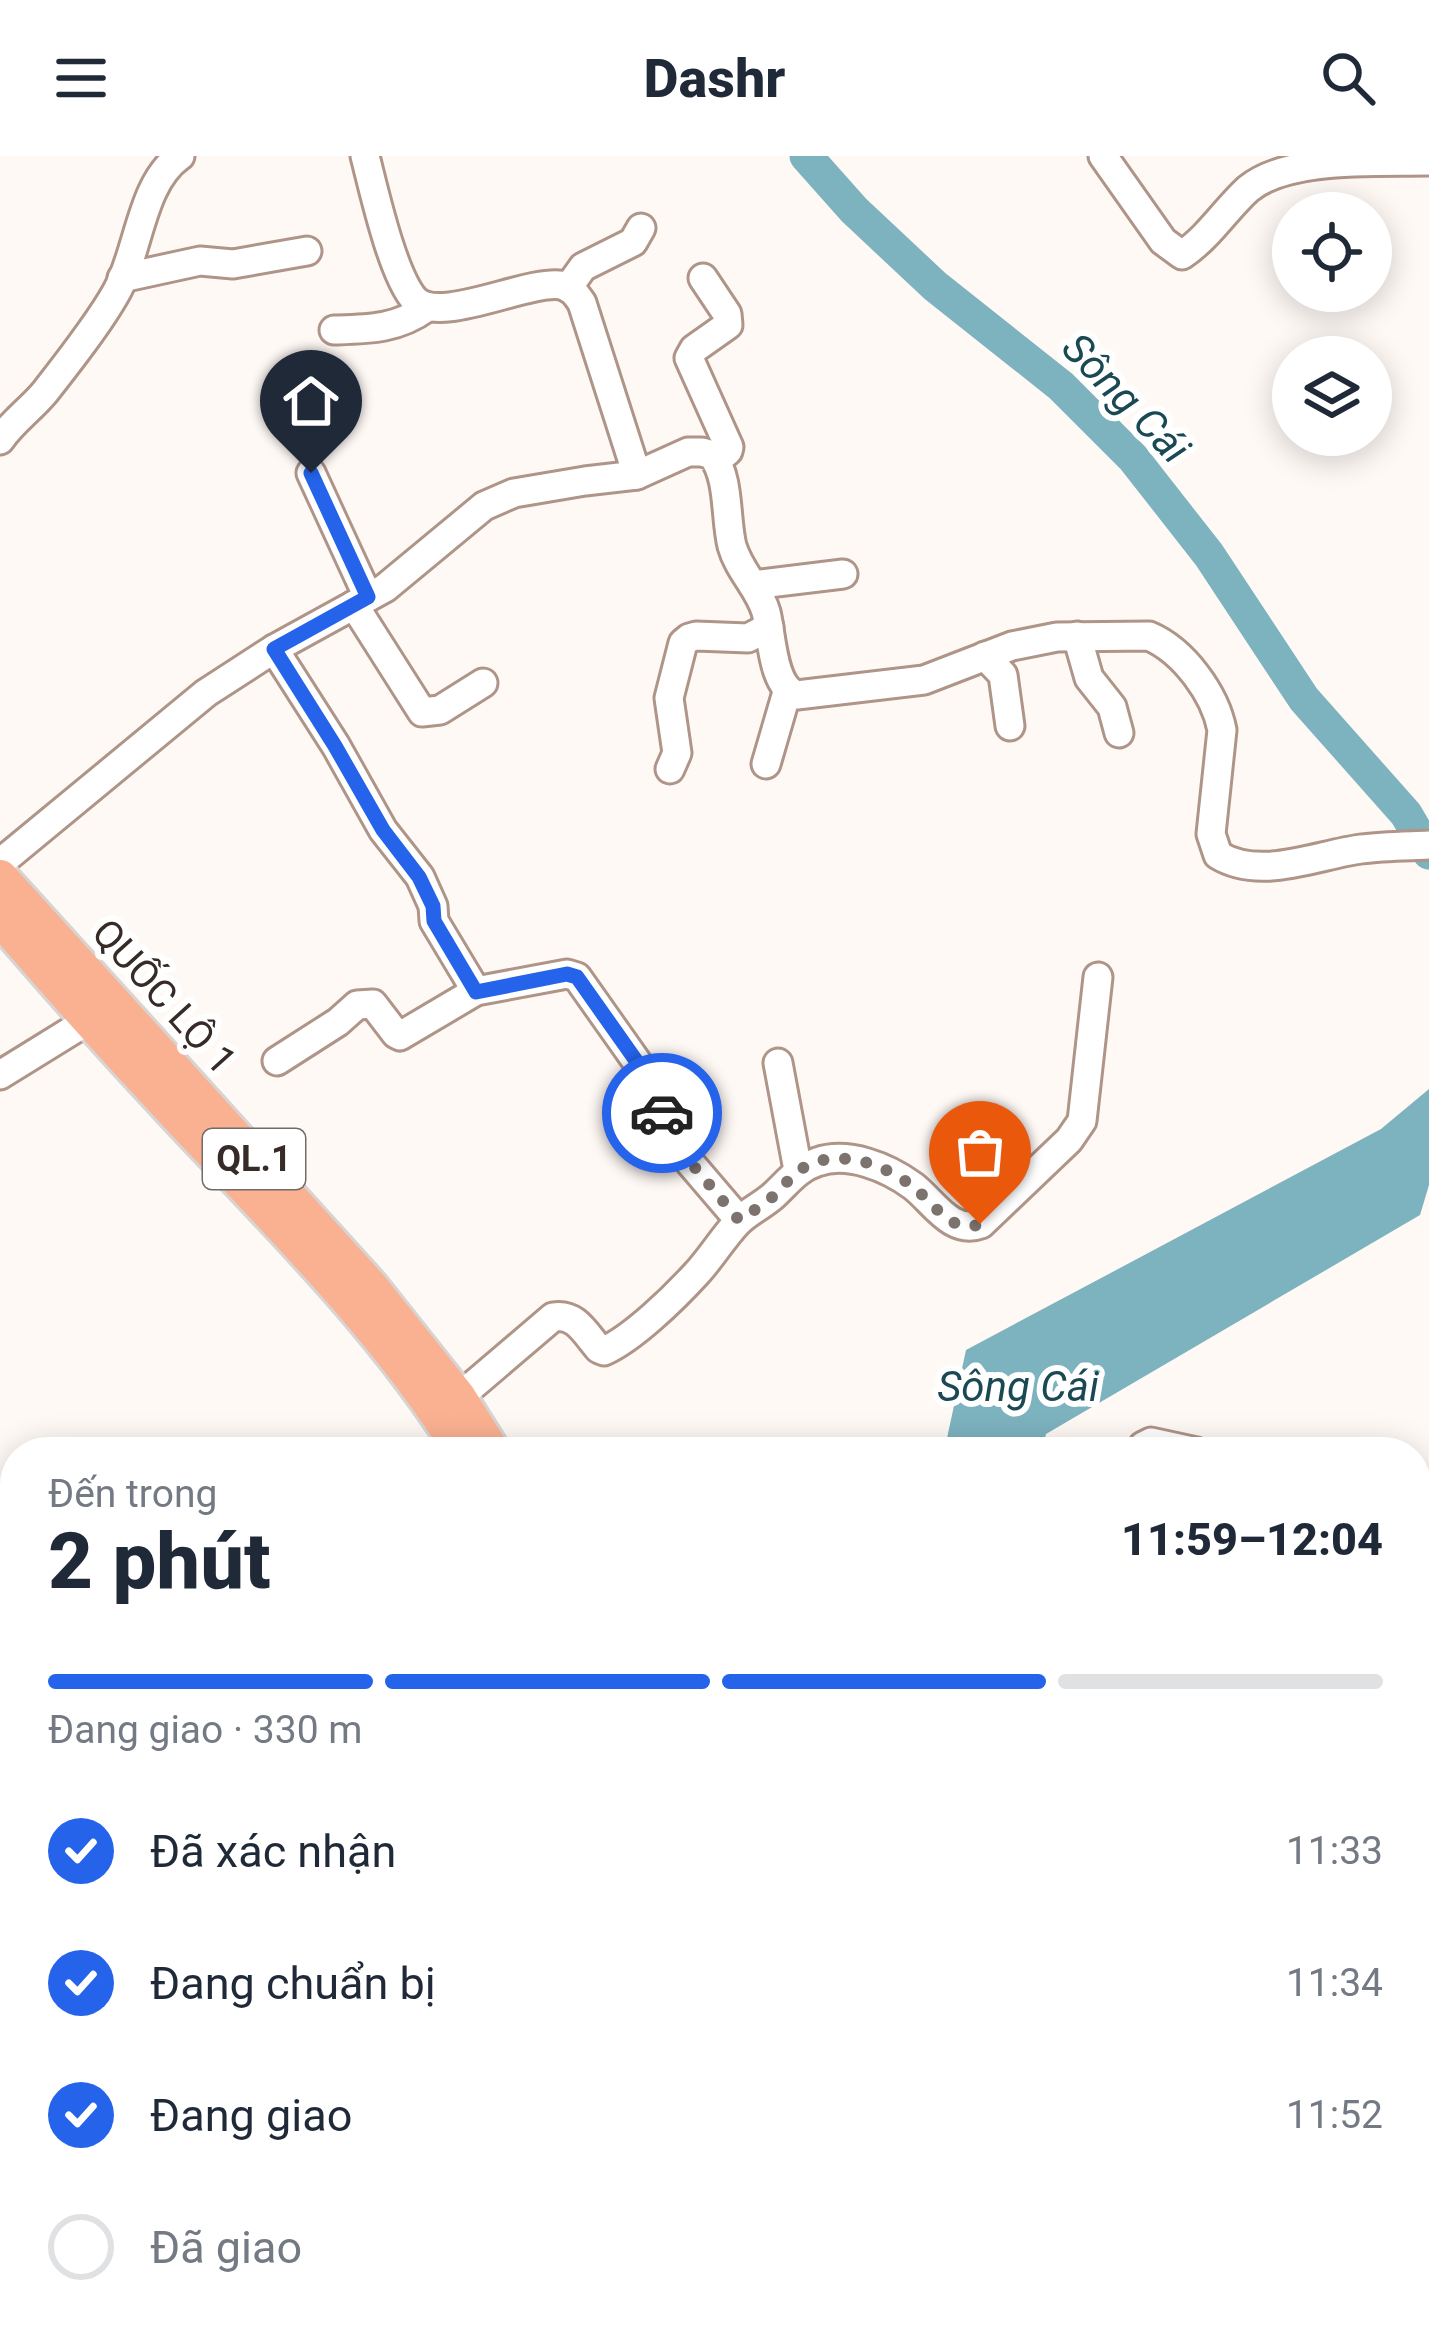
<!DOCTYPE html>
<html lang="vi">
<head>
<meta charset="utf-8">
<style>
  body { margin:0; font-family:Roboto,sans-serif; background:#f6f6f7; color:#1f2937; height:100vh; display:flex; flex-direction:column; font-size:45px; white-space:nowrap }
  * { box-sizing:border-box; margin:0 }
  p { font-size:39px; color:#747a83 }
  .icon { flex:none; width:66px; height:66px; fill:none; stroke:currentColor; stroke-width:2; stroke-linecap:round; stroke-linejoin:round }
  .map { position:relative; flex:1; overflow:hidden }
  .sheet { position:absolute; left:0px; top:1281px; width:1431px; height:903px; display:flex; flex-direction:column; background:#fff; border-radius:48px 48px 0 0; box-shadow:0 6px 30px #0003 }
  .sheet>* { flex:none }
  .buttons { position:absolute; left:1272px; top:36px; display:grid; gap:24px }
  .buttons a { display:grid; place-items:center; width:120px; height:120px; border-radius:50%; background:#fff; box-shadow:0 6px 30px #0003; font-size:60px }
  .pin { position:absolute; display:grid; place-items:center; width:102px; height:102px; color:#fff; margin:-123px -51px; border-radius:50% 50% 50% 0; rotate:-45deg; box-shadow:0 0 12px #0007 }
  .pin .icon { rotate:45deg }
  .courier { position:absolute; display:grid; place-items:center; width:120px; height:120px; margin:-60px; border:9px solid #2563eb; border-radius:50%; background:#fff; color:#222; box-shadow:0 3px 15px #0007 }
  .overview em { font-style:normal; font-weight:800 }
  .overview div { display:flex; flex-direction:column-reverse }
  .overview { display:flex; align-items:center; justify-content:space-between; height:204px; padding:0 48px }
  h1 { font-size:78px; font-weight:800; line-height:90px }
  .bar { display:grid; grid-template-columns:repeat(4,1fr); gap:18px 12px; align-content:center; height:144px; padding:0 48px }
  .bar i { height:15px; border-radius:9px; background:#e0e1e3 }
  .bar .selected { background:#2563eb }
  .bar p { grid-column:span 4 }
  ol { padding:0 48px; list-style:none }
  li { display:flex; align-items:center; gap:36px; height:132px }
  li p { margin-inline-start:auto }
  li .icon { padding:12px; border-radius:50%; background:#2563eb; color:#fff; stroke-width:4 }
  li:last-child { color:#747a83 }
  li i { width:66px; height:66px; border:6px solid #e0e1e3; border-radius:50% }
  header { display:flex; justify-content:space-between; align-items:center; height:156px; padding:0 48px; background:#fff; font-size:54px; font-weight:800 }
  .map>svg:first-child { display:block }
  .water { fill:#7db2bf }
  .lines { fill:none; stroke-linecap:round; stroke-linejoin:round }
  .river { stroke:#7db2bf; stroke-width:33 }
  .building { fill:url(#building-cross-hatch) }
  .minor-casing { stroke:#af9488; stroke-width:33 }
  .highway-casing { stroke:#d7d5d4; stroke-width:42 }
  .minor { stroke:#fff; stroke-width:27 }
  .highway { stroke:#fab191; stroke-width:36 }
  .done { stroke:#7c736f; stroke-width:12; stroke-dasharray:0 21.6 }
  .route { stroke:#2563eb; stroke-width:15 }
  .labels { text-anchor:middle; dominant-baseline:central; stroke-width:12; stroke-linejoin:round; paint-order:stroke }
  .shield { fill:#fff; stroke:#726b67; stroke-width:3 }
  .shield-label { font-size:36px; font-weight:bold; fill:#362b26 }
  .street-label { font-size:39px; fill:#362b26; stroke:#fff }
  .water-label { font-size:42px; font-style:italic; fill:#1a4954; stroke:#fff }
</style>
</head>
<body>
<header><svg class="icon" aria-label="menu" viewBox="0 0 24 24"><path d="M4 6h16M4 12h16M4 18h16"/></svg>Dashr<svg class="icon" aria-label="search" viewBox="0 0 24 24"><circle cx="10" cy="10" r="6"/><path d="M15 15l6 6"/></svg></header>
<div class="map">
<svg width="1429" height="2183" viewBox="0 0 1429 2183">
  <defs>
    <pattern id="building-cross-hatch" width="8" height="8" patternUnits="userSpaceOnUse" patternTransform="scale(3)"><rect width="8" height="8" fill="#744d3d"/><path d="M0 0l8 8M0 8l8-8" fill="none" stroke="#846457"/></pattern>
  </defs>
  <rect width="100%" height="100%" fill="#fff9f6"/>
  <!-- water -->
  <g class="water">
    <path d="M 1429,933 L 1429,1029 L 1420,1059 L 1046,1278 L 1042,1296 L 944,1296 L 966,1194 L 1381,973 Z"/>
    <path d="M 553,2169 L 685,2169 L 662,2183 L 527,2183 L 544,2177 Z"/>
  </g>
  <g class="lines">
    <!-- river -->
    <path class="river" d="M 806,0 L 854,54 L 935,130 L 1061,230 L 1133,302 L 1209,399 L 1304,543 L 1406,658 L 1429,697"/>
  </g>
  <!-- building -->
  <path class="building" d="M 0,1336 L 15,1372 L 13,1433 L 0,1397 Z"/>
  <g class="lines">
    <!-- minor casing -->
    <g class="minor-casing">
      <g id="minor">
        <path d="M 365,0 C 374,35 392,117 414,143 C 438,170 526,124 561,129 C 571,131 576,138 582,147 L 637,319"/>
        <path d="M 1103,0 L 1163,85 L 1182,99 C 1209,81 1225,54 1248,33 C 1288,0 1378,6 1429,5"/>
        <path d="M 122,122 L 200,105 L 233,108 L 307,95"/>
        <path d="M 703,122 L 727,158 L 728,169 L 694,193 L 689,202 L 729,291 L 728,295 L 717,304"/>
        <path d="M 568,132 L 583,111 L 633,86 L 641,72"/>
        <path d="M 334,174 C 369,173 397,173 426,152"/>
        <path d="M 0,284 C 13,265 31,253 45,236 C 67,208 100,166 117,135 C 139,95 141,27 180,0"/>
        <path d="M 311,317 L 368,441"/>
        <path d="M 753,429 L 843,418"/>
        <path d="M 354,449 L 422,556 L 440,554 L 483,527"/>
        <path d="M 1077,480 L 1089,522 L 1112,551 L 1119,577"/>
        <path d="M 274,493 L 336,590 L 383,674 L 420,721 L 433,750 L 434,765 L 476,835"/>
        <path d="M 985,500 L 1003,519 L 1010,570"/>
        <path d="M 766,608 L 787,536"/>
        <path d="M 670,613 L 677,597 L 669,542 L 683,487 L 689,482 L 696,480 L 748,482 L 769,471"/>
        <path d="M 0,707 L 206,537 L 274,493 L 385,432 L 484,350 L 514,337 L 585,325 L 637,319 L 688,296 L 702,296 L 712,299 C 730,322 725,362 732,390 C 739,415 759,432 766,456 C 772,480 772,531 797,539 L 924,524 L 1012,490 L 1057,481 L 1149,480 C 1184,495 1215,538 1222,574 L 1211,678 L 1218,699 C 1261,725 1316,699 1361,693 C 1383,690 1407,690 1429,689"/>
        <path d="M 277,905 L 338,866 L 357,849 L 373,848 L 396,878 L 400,880 L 476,835 L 567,818 L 577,821 L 637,906 L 680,995 L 739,1064"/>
        <path d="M 778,907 L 798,1014"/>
        <path d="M 0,919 L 89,864"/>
        <path d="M 458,1242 L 553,1161 C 576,1157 585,1177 599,1193 L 604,1195 C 633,1182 674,1142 696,1118 C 711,1102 722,1083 737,1067 C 747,1056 762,1050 774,1039 C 788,1026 798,1012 817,1006 C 848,995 887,1011 913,1030 C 933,1045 951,1079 981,1068 L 1069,984 L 1082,965 L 1098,821"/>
        <path d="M 1141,1296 L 1143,1290 L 1151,1286 L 1197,1296"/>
        <path d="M 1416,1351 L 1429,1354"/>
        <path d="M 0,1462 L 15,1457"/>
        <path d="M 1416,1616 L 1429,1626"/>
        <path d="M 1416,1812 L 1429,1800"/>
        <path d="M 1416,1970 L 1429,1982"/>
        <path d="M 0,2074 L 15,2073"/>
        <path d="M 1056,2183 L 1072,2169"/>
      </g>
    </g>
    <!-- highway casing -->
    <g class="highway-casing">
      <g id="highway">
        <path d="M 0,722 L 370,1131 L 458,1242 L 492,1296"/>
        <path d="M 0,761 C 60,831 121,899 184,966 C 282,1070 387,1174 463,1296"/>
        <path d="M 906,2169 L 913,2183"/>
        <path d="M 936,2169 L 943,2183"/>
      </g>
    </g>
    <!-- minor -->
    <use href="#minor" class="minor"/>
    <!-- highway -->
    <use href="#highway" class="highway"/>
  </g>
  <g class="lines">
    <!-- done -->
    <path class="done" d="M 662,957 L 680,994 L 739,1064 C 749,1057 761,1051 770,1043 C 785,1030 794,1014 813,1007 C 846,995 884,1009 911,1029 C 932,1044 951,1080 980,1068"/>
    <!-- route -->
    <path class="route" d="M 311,317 L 368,441 L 274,493 L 335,590 L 383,674 L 419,721 L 433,750 L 434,765 L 476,836 L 567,818 L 577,821 L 637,906 L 662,957"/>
  </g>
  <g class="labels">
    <!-- shield labels -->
    <rect class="shield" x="203" y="973" width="102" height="60" rx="9"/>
    <g class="shield-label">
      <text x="254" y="1003">QL.1</text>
    </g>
    <!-- street labels -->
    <g class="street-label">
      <text transform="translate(164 841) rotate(48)">QUỐC LỘ 1</text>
    </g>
    <!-- water labels -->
    <g class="water-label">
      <text transform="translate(1126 242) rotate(46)">Sông Cái</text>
      <text x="1018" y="1230">Sông Cái</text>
    </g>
  </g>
</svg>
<div class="buttons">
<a><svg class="icon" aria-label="locate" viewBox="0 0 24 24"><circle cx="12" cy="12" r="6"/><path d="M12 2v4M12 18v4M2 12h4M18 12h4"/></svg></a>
<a><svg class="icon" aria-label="layers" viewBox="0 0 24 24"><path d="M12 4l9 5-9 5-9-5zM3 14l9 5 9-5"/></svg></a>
</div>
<div class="pin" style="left:980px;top:1068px;background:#ea580c"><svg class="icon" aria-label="bag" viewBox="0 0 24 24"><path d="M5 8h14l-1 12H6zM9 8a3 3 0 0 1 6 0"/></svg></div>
<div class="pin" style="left:311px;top:317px;background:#1f2937"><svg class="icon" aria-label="home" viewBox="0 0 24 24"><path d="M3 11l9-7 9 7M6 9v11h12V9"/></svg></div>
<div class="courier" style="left:662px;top:957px"><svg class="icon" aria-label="car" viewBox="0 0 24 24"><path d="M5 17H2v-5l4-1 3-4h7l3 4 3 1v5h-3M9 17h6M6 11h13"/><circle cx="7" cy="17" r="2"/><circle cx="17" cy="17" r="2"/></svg></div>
<section class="sheet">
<div class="overview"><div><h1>2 phút</h1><p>Đến trong</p></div><em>11:59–12:04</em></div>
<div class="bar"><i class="selected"></i><i class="selected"></i><i class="selected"></i><i></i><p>Đang giao · 330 m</p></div>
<ol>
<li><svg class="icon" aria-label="check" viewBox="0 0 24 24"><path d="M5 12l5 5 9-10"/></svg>Đã xác nhận<p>11:33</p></li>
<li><svg class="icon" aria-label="check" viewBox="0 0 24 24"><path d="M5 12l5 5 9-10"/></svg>Đang chuẩn bị<p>11:34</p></li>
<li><svg class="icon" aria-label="check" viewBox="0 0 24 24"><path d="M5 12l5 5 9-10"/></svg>Đang giao<p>11:52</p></li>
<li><i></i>Đã giao</li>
</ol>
</section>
</div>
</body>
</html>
